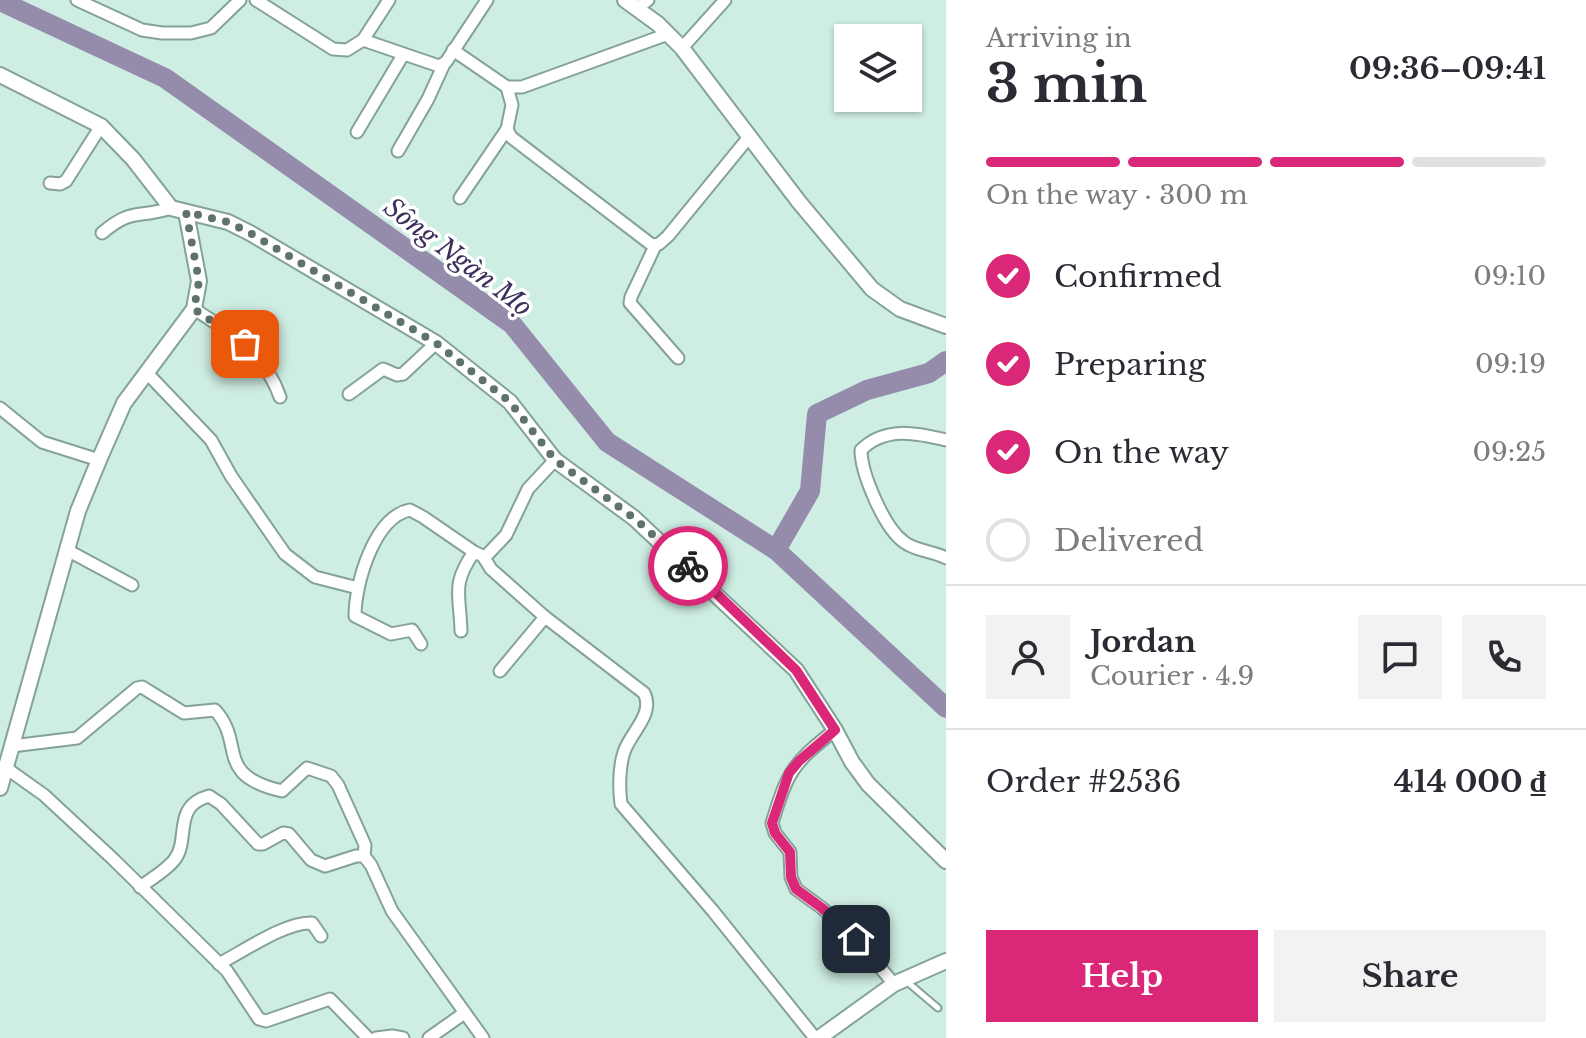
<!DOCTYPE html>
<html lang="en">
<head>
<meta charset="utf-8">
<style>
  body { margin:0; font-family:"Libre Baskerville",serif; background:#f2f2f3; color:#2b2b33; height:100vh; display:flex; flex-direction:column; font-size:30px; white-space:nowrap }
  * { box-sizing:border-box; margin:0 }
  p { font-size:26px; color:#7c7c81 }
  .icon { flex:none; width:44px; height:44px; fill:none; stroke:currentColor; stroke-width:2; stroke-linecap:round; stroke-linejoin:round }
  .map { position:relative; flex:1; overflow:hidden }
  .panel { display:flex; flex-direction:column; background:#fff; width:640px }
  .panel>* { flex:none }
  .fabs { position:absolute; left:834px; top:24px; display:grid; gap:16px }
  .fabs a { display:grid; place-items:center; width:88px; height:88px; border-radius:0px; background:#fff; box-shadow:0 2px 6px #0004; font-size:40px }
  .pin { position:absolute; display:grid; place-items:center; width:68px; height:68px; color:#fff; margin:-34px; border-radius:16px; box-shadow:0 4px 12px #0006 }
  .courier { position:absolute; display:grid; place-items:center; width:80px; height:80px; margin:-40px; border:6px solid #db2777; border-radius:50%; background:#fff; color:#222; box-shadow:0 2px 10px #0007 }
  .summary em { font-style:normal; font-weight:700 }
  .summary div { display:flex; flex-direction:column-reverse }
  .summary { display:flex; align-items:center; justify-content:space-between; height:136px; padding:0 40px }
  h1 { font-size:52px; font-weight:700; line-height:60px }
  .bar { display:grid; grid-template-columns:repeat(4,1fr); gap:12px 8px; align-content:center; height:96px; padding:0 40px }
  .bar i { height:10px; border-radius:6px; background:#e1e1e2 }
  .bar .on { background:#db2777 }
  .bar p { grid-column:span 4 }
  .line { display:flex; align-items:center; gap:20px; padding:0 40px; border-top:2px solid #e1e1e2 }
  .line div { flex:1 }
  .round { display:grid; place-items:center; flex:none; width:84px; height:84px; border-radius:0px; background:#f2f2f3 }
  ol { padding:0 40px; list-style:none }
  li { display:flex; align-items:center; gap:24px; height:88px }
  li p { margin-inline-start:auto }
  li .icon { padding:8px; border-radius:50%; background:#db2777; color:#fff; stroke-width:4 }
  li:last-child { color:#7c7c81 }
  li i { width:44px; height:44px; border:4px solid #e1e1e2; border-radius:50% }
  .action { display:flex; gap:16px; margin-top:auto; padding:16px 40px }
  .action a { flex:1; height:92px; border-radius:0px; background:#db2777; color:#fff; font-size:32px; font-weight:700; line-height:92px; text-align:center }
  .action a+a { background:#f2f2f3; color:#2b2b33 }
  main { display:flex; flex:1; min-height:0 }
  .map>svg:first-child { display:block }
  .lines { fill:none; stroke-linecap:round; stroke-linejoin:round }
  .river { stroke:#958cac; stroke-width:20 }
  .service-casing { stroke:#85a299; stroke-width:9 }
  .minor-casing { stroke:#85a299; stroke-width:15 }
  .tertiary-casing { stroke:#85a299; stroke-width:18 }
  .service { stroke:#fff; stroke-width:5 }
  .minor { stroke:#fff; stroke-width:11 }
  .tertiary { stroke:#fff; stroke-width:14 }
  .done { stroke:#60726c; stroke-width:8; stroke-dasharray:0 14.4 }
  .route { stroke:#db2777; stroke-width:10 }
  .labels { text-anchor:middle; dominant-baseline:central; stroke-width:7; stroke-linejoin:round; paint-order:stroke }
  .water-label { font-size:26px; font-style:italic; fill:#3e305c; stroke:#fff }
</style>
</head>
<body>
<main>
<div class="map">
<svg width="946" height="1038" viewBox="0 0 946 1038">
  <rect width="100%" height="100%" fill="#ceede3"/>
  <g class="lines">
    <!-- river -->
    <g class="river">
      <path d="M 0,1 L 165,78 L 512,324 L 607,442 L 776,550 L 946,708"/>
      <path d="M 776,550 L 810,491 L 817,414 L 867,390 L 929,373 L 946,361"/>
    </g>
    <!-- service casing -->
    <g class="service-casing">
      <path id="service" d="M 905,980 L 938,1008"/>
    </g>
    <!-- minor casing -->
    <g class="minor-casing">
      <g id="minor">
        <path d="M 77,0 L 142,30 L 162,33 L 191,33 L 211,28 L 240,0"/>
        <path d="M 256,0 L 333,49 L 347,50 L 363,40 L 439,66 L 446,62 L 487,0"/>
        <path d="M 637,8 L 648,0"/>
        <path d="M 363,40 L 389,0"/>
        <path d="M 682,48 L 725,0"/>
        <path d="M 453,50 L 507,87 L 522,87 L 668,34"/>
        <path d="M 507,87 L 512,105 L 507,129 L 511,137 L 652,245 L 659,244 L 668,236 L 749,137"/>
        <path d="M 357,132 L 403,55"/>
        <path d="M 398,151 L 428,99 L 444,64"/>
        <path d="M 50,183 L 60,184 L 66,181 L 101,126"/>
        <path d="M 460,198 L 507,129"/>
        <path d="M 102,233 C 133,207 137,219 171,208"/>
        <path d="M 655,246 L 631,297 L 630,303 L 678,358"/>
        <path d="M 194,309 C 230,332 265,354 280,397"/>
        <path d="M 148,374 L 211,440 L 231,476 L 285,554 L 315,577 L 358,588"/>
        <path d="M 349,394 L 383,369 L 397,375 L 403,374 L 436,343"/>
        <path d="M 0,408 L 42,442 L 99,460"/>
        <path d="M 946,440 C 916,433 885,426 861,450 C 861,473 884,528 904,542 C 915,551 933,551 946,558"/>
        <path d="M 67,550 L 132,585"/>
        <path d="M 483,556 L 491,569 L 545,617 L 644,693 C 655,714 630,733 624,752 C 619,767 619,789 621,804 L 713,911 L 815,1038"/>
        <path d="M 461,631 C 460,594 451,585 474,552"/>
        <path d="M 421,644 L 412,630 L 391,634 L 355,616 C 355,584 374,517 410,510 L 423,517 L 474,552 L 483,556 L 487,555 L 506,535 L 528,489 L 555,460"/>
        <path d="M 500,671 L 545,617"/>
        <path d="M 835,730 C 792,764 788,771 772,823 L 775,833 L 790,852 L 791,877 L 796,889 L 822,908 L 856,939 L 894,984"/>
        <path d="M 12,746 L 77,738 L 137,688 L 142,687 L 184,713 L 215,710 C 246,744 213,775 282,791 L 307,768 L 331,776 L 338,785 L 365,845 L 364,856"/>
        <path d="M 6,768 L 44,795 L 113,859 L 227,971 L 259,1019 L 266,1021 L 330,999 L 368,1038"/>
        <path d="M 140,887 C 151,879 167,870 175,859 C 190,839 172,806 209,796 L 221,804 L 258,844 L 263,844 L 283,833 L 289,834 L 311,860 L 325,866 L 356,856 L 364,856 L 371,865 L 392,911 L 483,1038"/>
        <path d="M 219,964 C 242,952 287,921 312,923 L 321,936"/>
        <path d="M 376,1038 L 392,1036 L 403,1038"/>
        <path d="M 429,1038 L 463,1014"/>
      </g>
    </g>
    <!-- tertiary casing -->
    <g class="tertiary-casing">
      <g id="tertiary">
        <path d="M 625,0 L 658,24 L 682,48 L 799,202 L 872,289 L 900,309 L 946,326"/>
        <path d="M 0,75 L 101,126 L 133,159 L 171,208 L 228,222 L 250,233 L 436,343 L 510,402 L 555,460 L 634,518 L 796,670 L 835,730 L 852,762 L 868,784 L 946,861"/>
        <path d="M 0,788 L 78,511 L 99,460 L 124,403 L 194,309 L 199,281 L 186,212"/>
        <path d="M 819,1038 L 894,984 L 946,961"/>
      </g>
    </g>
    <!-- service -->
    <use href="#service" class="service"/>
    <!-- minor -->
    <use href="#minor" class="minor"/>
    <!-- tertiary -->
    <use href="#tertiary" class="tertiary"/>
  </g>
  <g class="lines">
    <!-- done -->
    <path class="done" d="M 245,344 L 194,309 L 199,281 L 186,212 L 228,222 L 250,233 L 436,343 L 510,402 L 555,460 L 634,518 L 688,566"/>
    <!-- route -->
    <path class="route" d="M 688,566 L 796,670 L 835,730 L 799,761 L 789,773 L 772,823 L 775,833 L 790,852 L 791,877 L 796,889 L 822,908 L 856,939"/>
  </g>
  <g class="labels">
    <!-- water labels -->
    <g class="water-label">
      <text transform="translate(458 257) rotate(37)">Sông Ngàn Mọ</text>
    </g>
  </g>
</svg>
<div class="fabs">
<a><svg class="icon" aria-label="layers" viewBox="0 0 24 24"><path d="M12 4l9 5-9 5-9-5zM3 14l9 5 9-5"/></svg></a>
</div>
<div class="pin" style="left:245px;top:344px;background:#ea580c"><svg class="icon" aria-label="bag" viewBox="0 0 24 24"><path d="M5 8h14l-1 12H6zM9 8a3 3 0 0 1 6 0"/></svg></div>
<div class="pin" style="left:856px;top:939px;background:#1f2937"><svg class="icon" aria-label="home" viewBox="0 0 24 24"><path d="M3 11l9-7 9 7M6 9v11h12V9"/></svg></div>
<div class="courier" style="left:688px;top:566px"><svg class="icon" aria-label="bike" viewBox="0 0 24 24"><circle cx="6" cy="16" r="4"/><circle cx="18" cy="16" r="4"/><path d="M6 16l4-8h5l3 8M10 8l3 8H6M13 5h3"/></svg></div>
</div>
<section class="panel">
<div class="summary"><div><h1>3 min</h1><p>Arriving in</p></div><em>09:36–09:41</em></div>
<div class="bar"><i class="on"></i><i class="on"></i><i class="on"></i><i></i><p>On the way · 300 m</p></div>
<ol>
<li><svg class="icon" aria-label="check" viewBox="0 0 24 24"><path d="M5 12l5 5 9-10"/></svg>Confirmed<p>09:10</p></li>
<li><svg class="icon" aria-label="check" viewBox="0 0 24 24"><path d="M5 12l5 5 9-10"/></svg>Preparing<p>09:19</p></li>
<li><svg class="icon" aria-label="check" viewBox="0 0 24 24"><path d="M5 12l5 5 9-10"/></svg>On the way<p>09:25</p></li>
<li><i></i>Delivered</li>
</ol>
<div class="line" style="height:144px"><a class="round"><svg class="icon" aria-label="person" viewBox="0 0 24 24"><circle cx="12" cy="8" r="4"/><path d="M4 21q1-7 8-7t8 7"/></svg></a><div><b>Jordan</b><p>Courier · 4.9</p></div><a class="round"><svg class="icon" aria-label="chat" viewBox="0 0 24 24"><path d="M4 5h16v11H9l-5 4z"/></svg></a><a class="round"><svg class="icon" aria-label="phone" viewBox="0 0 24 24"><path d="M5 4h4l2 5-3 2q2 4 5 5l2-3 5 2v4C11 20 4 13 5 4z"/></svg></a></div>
<div class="line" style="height:104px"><div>Order #2536</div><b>414 000 ₫</b></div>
<div class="action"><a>Help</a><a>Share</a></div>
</section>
</main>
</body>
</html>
